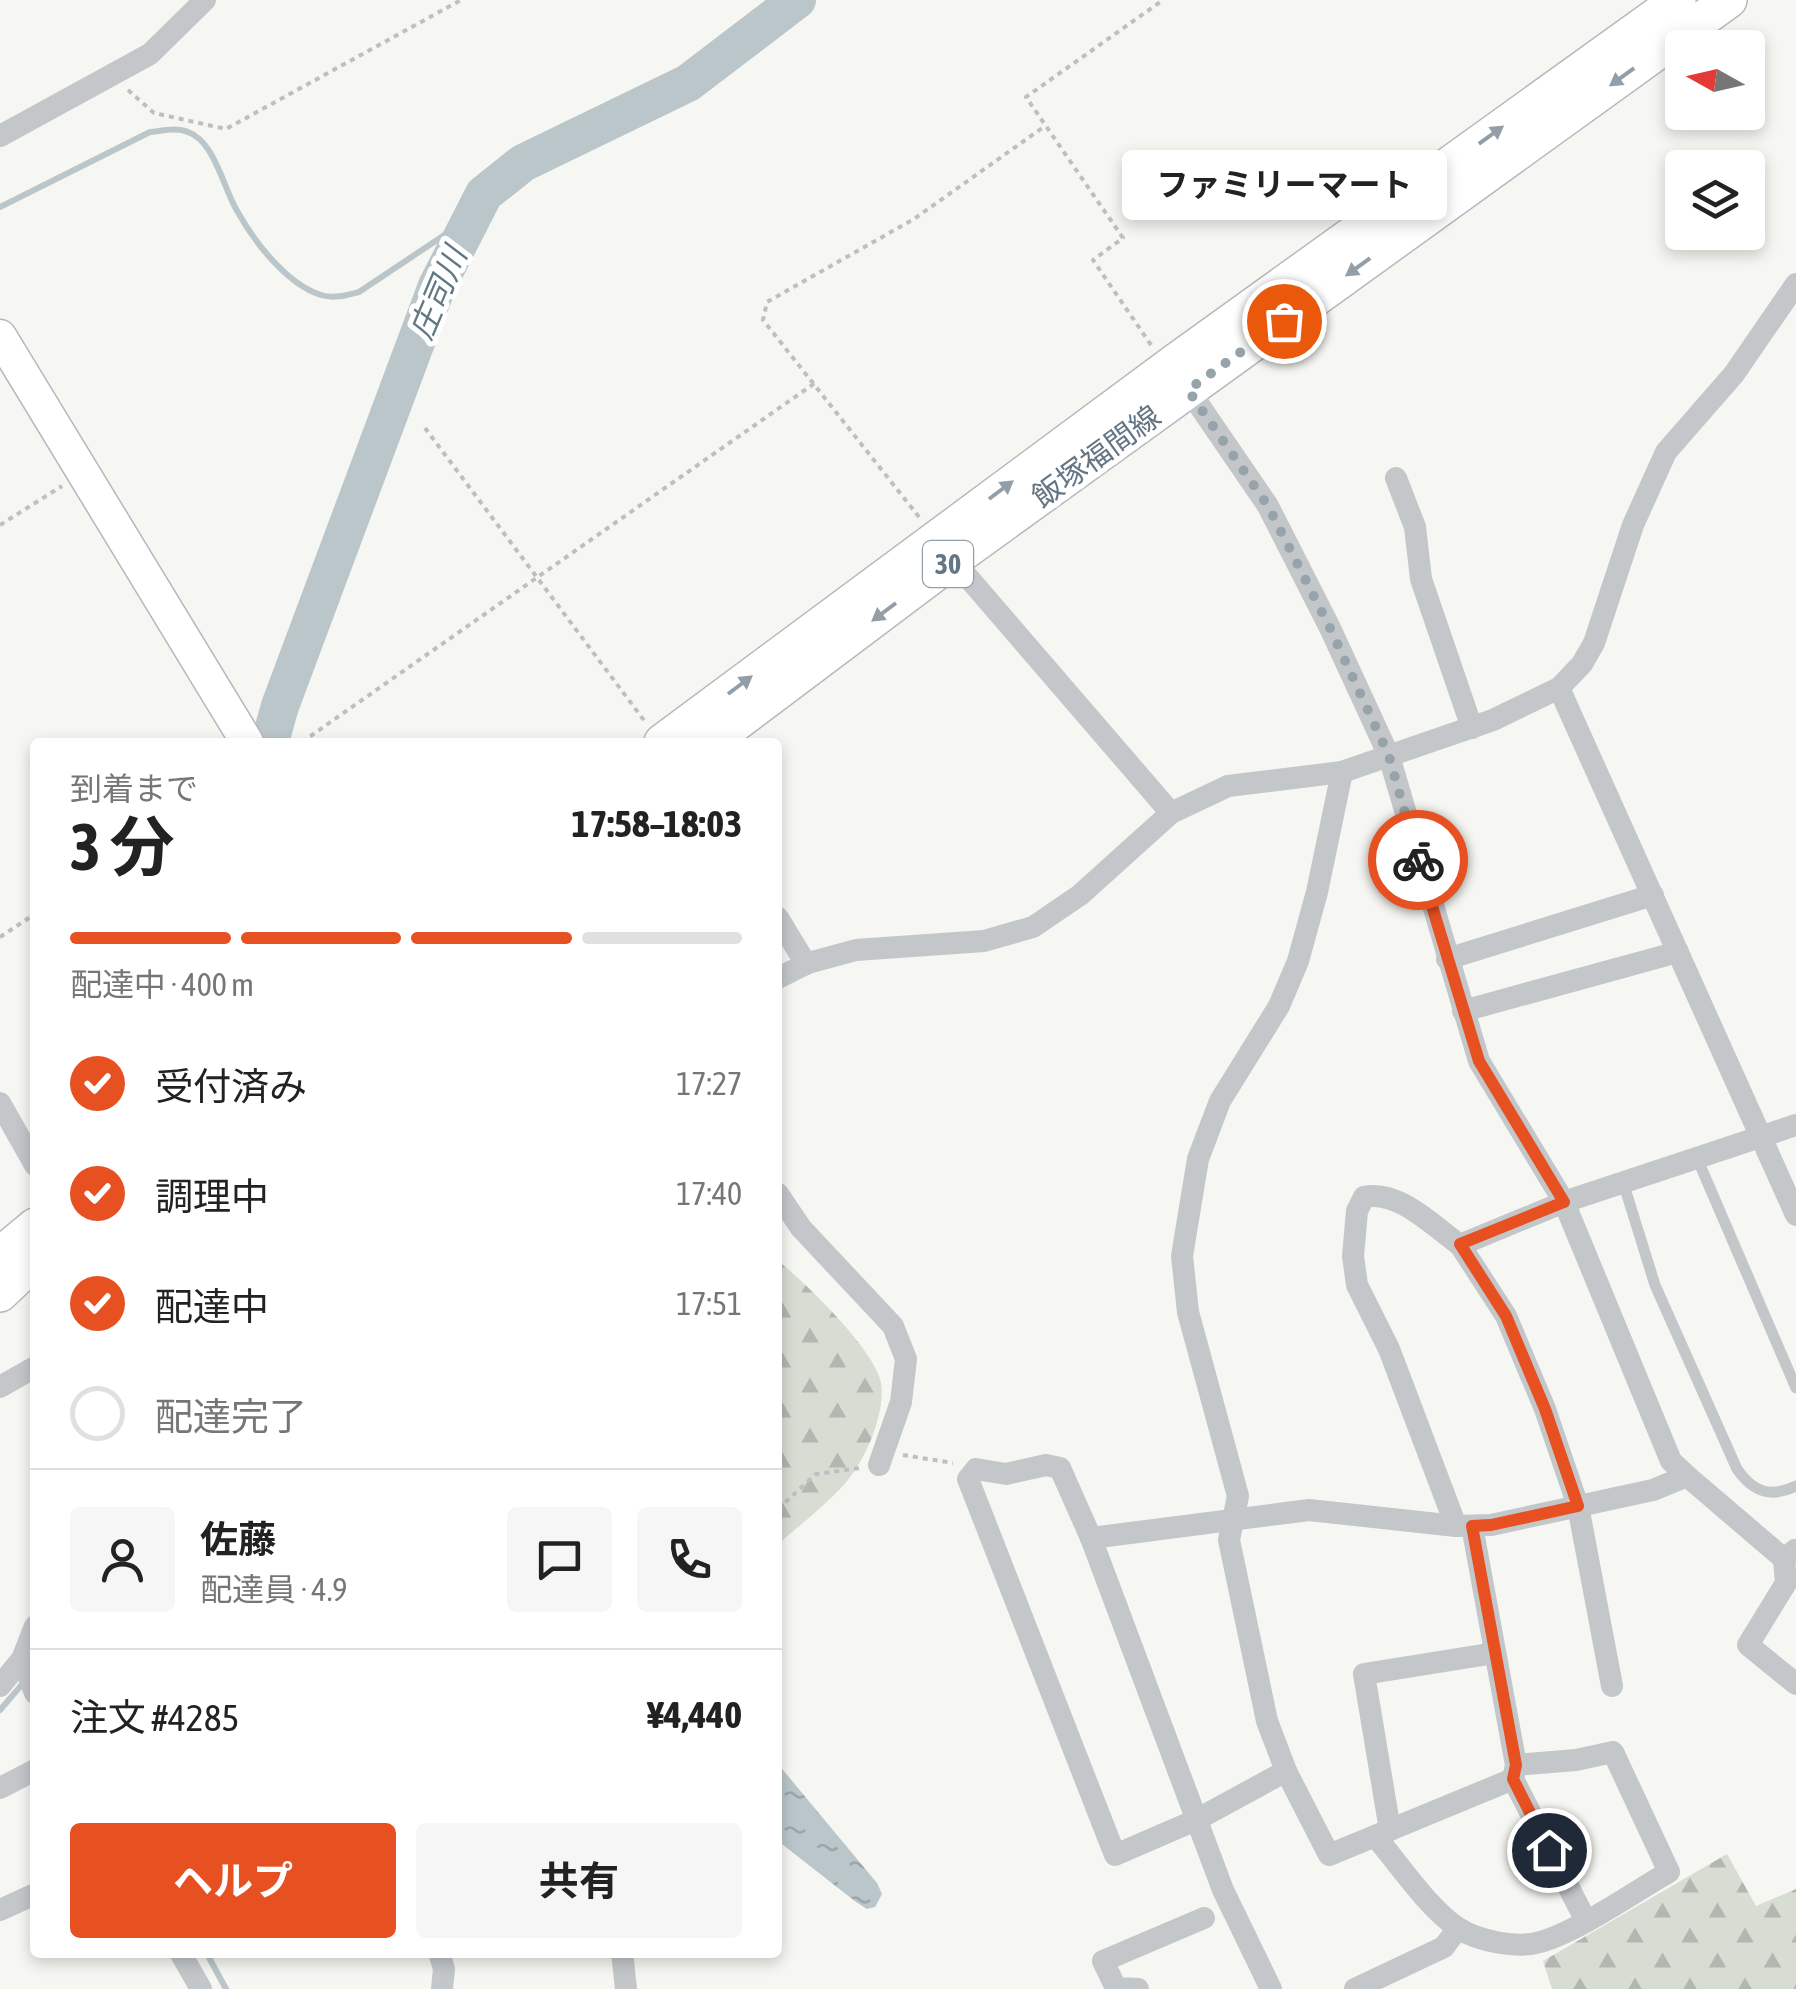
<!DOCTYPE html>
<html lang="ja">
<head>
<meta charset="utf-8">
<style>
  body { margin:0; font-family:"Asap Condensed","Noto Sans JP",sans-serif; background:#f6f6f6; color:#222; height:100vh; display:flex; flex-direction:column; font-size:38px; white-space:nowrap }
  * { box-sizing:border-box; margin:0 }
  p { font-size:32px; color:#767676 }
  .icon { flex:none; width:55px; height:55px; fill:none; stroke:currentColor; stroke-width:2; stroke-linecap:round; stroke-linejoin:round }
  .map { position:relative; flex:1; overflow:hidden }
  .details { position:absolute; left:30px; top:738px; width:752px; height:1220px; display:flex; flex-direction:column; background:#fff; border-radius:10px; box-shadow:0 5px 15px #0003 }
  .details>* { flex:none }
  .needle { width:65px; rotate:278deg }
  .buttons { position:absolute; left:1665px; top:30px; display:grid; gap:20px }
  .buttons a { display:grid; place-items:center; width:100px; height:100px; border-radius:10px; background:#fff; box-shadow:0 5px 15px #0003; font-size:50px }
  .pin { position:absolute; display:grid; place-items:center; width:85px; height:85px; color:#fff; margin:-42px; border:5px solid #fff; border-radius:50%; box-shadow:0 2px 10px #0007 }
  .courier { position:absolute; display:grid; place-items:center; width:100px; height:100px; margin:-50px; border:8px solid #e75021; border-radius:50%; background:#fff; color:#222; box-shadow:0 2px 12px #0007 }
  .bubble { position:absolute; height:70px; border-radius:10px; background:#fff; box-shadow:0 5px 15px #0003; font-size:32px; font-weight:700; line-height:70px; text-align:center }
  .head em { font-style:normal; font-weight:700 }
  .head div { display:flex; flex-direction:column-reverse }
  .head { display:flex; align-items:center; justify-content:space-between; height:170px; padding:0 40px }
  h1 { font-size:65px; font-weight:700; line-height:75px }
  .bar { display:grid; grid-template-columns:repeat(4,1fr); gap:15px 10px; align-content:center; height:120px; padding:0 40px }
  .bar i { height:12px; border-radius:8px; background:#e0e0e0 }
  .bar .current { background:#e75021 }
  .bar p { grid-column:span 4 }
  .line { display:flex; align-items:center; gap:25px; padding:0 40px; border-top:2px solid #e0e0e0 }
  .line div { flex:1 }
  .round { display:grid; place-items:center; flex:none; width:105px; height:105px; border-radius:10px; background:#f6f6f6 }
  ol { padding:0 40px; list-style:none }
  li { display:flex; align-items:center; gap:30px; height:110px }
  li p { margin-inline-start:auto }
  li .icon { padding:10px; border-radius:50%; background:#e75021; color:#fff; stroke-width:4 }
  li:last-child { color:#767676 }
  li i { width:55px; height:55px; border:5px solid #e0e0e0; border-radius:50% }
  .action { display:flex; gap:20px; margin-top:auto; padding:20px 40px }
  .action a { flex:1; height:115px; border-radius:10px; background:#e75021; color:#fff; font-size:40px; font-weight:700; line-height:115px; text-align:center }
  .action a+a { background:#f6f6f6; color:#222 }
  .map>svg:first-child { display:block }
  .forest { fill:url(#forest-firs) }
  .water { fill:url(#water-ripples) }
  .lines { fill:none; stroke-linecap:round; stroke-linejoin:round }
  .stream { stroke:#bbc6ca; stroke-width:6 }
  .river { stroke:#bbc6ca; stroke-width:38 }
  .secondary-casing { stroke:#b3b9bd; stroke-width:35 }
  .primary-casing { stroke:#b6babe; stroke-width:38 }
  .path { stroke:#bdbfc1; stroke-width:4; stroke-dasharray:5 5; stroke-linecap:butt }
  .lane { stroke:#c3c7ca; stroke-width:11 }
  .street { stroke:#c3c7ca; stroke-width:22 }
  .secondary { stroke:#fff; stroke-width:32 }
  .primary { stroke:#fff; stroke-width:35 }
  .oneway { fill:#929fa9 }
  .done { stroke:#97a3aa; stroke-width:10; stroke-dasharray:0 18 }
  .route { stroke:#e75021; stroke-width:12 }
  .labels { text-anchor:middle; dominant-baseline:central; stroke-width:10; stroke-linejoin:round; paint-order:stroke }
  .shield { fill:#fff; stroke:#929fa9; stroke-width:2.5 }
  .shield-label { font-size:28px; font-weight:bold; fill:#647684 }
  .street-label { font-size:30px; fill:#647684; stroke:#fff }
  .water-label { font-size:32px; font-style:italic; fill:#607881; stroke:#fff }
</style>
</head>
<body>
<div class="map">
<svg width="1796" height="1989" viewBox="0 0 1796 1989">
  <defs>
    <pattern id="forest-firs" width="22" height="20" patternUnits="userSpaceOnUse" patternTransform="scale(2.5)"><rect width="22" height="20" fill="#d7ddd3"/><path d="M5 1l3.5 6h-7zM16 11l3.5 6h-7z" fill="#b2b8b1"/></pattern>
    <pattern id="water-ripples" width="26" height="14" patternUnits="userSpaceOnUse" patternTransform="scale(2.5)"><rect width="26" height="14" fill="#bbc6ca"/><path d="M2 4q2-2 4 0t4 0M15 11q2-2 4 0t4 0" fill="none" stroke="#9ca5aa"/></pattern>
  </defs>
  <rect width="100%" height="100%" fill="#f6f6f2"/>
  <!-- forest -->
  <g class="forest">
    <path d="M 778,1261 C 804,1281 876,1351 881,1383 C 886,1415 863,1466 841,1488 C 822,1508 799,1526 778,1544 Z"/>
    <path d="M 1727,1854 L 1756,1906 L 1796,1889 L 1796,1989 L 1552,1989 L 1543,1961 Z"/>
  </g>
  <!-- water -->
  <path class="water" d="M 778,1764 L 877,1883 L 882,1894 L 875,1907 L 867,1909 L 856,1902 L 778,1841 Z"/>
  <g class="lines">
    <!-- stream -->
    <g class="stream">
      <path d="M 0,207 L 150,132 C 162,131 176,127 188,132 C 214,141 223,186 236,209 C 253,240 286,284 321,295 C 334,299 347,295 359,292 L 470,218"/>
      <path d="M 0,1710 L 25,1681"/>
      <path d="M 206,1952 L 226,1989"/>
    </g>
    <!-- river -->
    <path class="river" d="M 270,742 L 280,706 L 437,286 L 484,194 L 523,163 L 688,83 L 797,0"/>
    <!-- secondary casing -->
    <g class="secondary-casing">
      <path id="secondary" d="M 0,336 L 247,742"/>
    </g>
    <!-- primary casing -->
    <g class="primary-casing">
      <g id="primary">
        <path d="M 662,742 L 1176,361 L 1678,0"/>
        <path d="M 711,742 L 953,560 L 1729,0"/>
        <path d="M 0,1255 L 35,1226"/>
        <path d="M 0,1294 L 35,1261"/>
      </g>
    </g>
    <!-- path -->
    <g class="path">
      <path d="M 128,90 L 154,113 L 226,129 L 461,0"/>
      <path d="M 1151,345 L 1093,260 L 1123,238 L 1026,97 L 1163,0"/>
      <path d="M 425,428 L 646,723"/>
      <path d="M 919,517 L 763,320 L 767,302 L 914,219 L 1045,126"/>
      <path d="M 0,525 L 62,486"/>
      <path d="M 302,742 L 815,383"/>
      <path d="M 0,937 L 35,914"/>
      <path d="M 903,1455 L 953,1463"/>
      <path d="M 778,1509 L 816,1474 L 860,1468"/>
    </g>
    <!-- lane -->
    <g class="lane">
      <path d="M 1697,1158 L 1796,1388"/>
      <path d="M 1623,1182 L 1655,1285 L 1737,1469 C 1752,1491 1770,1499 1796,1486"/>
    </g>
    <!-- street -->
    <g class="street">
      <path d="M 0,136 L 150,54 L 205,0"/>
      <path d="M 1396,478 L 1415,527 L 1421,579 L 1472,728"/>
      <path d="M 953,560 L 1171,813"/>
      <path d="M 1559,688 L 1796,1215"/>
      <path d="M 1342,772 L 1317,892 L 1298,961 L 1279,1006 L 1220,1101 L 1198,1159 L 1182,1256 L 1188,1312 L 1238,1496 L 1229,1540 L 1267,1721 L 1286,1771 L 1329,1855 L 1513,1779"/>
      <path d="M 778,918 L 806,964"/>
      <path d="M 1447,959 L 1653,895"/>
      <path d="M 778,978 L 808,963 L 856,950 L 984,941 L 1033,927 L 1080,895 L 1171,813 L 1228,786 L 1342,772 L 1493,720 L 1559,688 L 1582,664 L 1594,643 L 1633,525 L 1666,452 L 1734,374 L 1796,284"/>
      <path d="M 1463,1011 L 1678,952"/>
      <path d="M 0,1103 L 35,1165"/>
      <path d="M 778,1194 L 801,1228 L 893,1326 L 906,1359 L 901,1402 L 879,1465"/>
      <path d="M 1460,1245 L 1506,1316 L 1545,1409 L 1578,1506 L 1612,1686"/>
      <path d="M 0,1387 L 35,1367"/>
      <path d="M 1687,1476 L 1784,1559 L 1795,1550"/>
      <path d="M 1456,1526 L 1389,1349 L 1357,1285 L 1353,1256 L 1357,1211 L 1364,1197 C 1398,1189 1433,1226 1460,1245 L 1564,1202 L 1796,1125"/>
      <path d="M 1472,1526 L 1516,1765 L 1513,1779 L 1586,1921"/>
      <path d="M 1091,1538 L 1309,1510 L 1456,1526 L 1491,1525 L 1653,1490 L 1687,1476 L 1671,1461 L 1564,1202 L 1479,1061 L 1389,756 L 1330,628 L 1268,506 L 1188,389"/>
      <path d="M 1784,1559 L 1786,1583 L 1748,1645 L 1796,1684"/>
      <path d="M 22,1659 L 35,1693"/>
      <path d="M 0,1686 L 22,1659 L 35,1626"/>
      <path d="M 0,1788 L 35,1770"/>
      <path d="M 1390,1830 L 1364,1674 L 1495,1653"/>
      <path d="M 1375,1836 C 1399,1864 1428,1908 1458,1928 C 1478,1941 1517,1949 1540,1942 C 1577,1932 1634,1892 1669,1872 L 1613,1752 L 1576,1760 L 1516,1765"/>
      <path d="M 0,1910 L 35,1894"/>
      <path d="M 180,1952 L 201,1989"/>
      <path d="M 439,1952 L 444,1969 L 442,1989"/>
      <path d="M 622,1952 L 626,1989"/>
      <path d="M 1138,1989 L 1116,1988 L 1103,1961 L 1204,1918"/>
      <path d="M 1271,1989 L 1223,1890 L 1091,1538 L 1060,1468 L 1046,1465 L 1006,1474 L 976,1469 L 968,1479 L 1115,1855 L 1196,1820 L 1286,1771"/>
      <path d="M 1355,1989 L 1444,1947 L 1458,1928"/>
    </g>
    <!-- secondary -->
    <use href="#secondary" class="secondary"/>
    <!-- primary -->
    <use href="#primary" class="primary"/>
  </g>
  <!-- one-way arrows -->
  <defs><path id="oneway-solid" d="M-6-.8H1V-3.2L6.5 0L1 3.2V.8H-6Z" transform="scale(2.5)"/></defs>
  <g class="oneway">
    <use href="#oneway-solid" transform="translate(1622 77) rotate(144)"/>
    <use href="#oneway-solid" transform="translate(1491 135) rotate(-36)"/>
    <use href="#oneway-solid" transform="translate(1358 267) rotate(144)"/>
    <use href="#oneway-solid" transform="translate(1001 490) rotate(-37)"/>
    <use href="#oneway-solid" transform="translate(884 612) rotate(143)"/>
    <use href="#oneway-solid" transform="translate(740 685) rotate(-37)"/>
  </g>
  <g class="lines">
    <!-- done -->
    <path class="done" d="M 1284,321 L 1188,390 L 1268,506 L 1330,628 L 1389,756 L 1418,860"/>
    <!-- route -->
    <path class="route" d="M 1418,860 L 1479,1061 L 1564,1202 L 1460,1244 L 1506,1316 L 1545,1409 L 1578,1506 L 1491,1525 L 1472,1526 L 1516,1765 L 1513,1779 L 1549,1850"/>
  </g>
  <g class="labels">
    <!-- shield labels -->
    <rect class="shield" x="923" y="541" width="50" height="46" rx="8"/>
    <g class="shield-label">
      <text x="948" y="564">30</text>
    </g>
    <!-- street labels -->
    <g class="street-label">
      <text transform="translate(1096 456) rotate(-36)">飯塚福間線</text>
    </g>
    <!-- water labels -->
    <g class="water-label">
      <text transform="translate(438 293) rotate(-67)">庄司川</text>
    </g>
  </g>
</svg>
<div class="buttons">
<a><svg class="needle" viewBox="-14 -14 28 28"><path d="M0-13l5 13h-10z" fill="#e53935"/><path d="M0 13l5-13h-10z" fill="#767676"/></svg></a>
<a><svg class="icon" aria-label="layers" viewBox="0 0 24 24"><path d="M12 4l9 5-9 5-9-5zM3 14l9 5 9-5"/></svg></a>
</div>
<div class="pin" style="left:1284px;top:321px;background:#ea580c"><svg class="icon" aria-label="bag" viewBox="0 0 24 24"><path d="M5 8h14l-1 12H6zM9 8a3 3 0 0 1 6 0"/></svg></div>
<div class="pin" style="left:1549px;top:1850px;background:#1f2937"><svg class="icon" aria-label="home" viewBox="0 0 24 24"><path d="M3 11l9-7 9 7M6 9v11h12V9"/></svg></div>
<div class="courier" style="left:1418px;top:860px"><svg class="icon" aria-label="bike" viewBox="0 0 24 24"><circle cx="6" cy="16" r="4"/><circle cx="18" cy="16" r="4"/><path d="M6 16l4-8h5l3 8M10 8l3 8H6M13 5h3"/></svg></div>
<div class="bubble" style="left:1122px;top:150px;width:325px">ファミリーマート</div>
<section class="details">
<div class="head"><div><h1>3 分</h1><p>到着まで</p></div><em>17:58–18:03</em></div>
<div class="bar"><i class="current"></i><i class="current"></i><i class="current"></i><i></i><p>配達中 · 400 m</p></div>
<ol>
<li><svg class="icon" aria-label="check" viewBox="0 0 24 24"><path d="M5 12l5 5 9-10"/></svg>受付済み<p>17:27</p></li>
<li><svg class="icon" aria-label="check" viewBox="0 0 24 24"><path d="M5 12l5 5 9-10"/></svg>調理中<p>17:40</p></li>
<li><svg class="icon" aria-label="check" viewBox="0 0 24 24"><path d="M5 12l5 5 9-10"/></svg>配達中<p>17:51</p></li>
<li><i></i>配達完了</li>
</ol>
<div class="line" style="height:180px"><a class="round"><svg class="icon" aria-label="person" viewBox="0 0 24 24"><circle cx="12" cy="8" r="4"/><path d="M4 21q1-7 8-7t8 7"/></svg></a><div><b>佐藤</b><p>配達員 · 4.9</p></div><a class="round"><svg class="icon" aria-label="chat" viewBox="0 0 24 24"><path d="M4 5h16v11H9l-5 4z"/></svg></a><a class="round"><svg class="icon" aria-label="phone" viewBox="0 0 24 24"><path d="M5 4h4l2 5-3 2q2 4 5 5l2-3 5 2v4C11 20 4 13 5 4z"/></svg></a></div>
<div class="line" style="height:130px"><div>注文 #4285</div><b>¥4,440</b></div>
<div class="action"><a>ヘルプ</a><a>共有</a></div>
</section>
</div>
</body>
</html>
